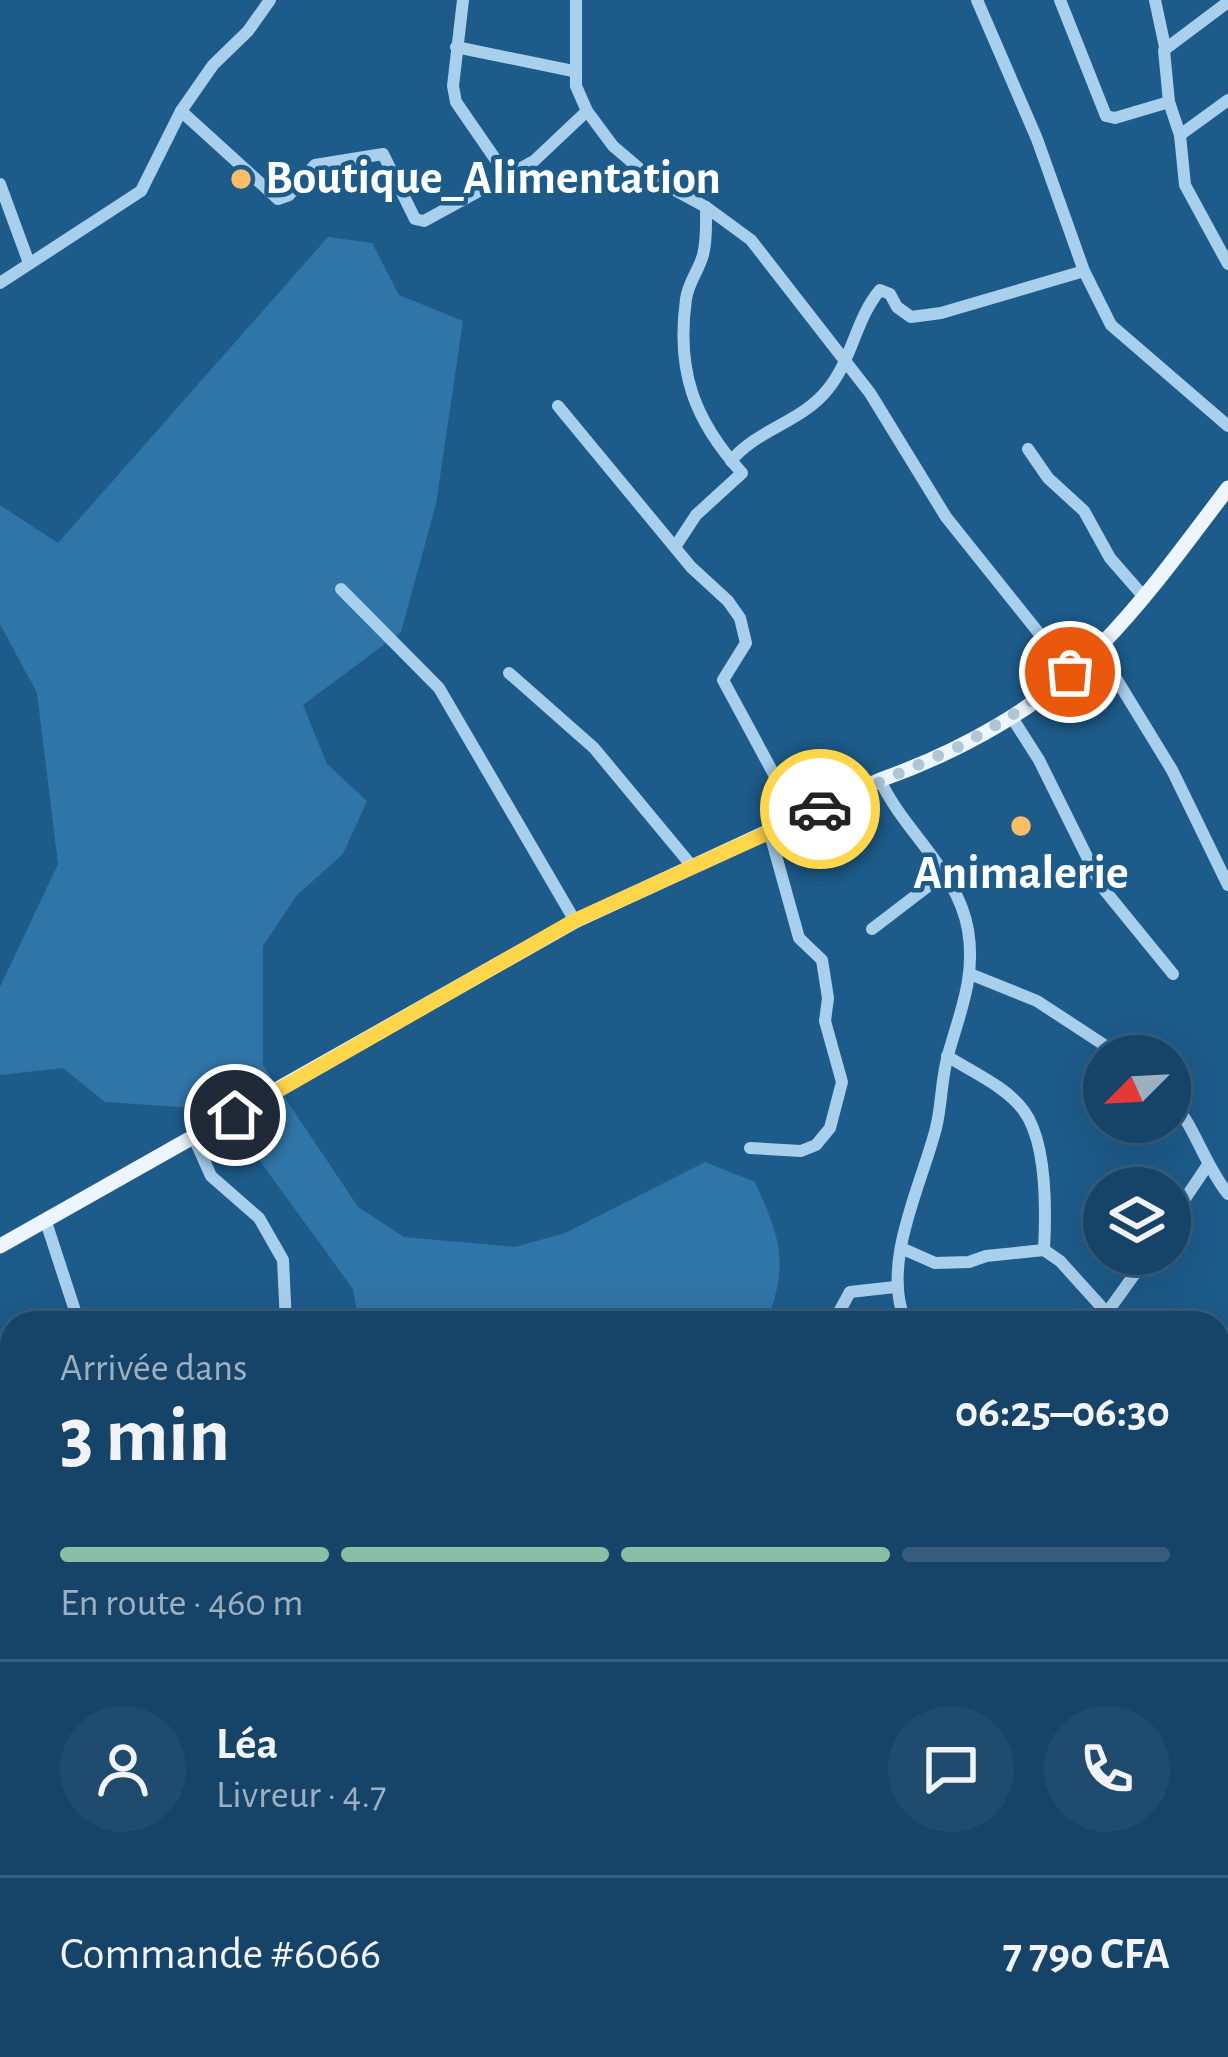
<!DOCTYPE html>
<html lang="fr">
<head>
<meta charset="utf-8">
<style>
  body { margin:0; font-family:"Alegreya Sans",sans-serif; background:#1f4b6e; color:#f1f3f6; height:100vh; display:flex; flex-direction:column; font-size:45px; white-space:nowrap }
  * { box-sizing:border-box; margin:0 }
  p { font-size:39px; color:#9eb0c0 }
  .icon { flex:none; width:66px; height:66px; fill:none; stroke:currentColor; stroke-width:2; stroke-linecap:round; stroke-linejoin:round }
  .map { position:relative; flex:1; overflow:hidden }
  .side { position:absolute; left:0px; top:1311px; width:1230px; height:747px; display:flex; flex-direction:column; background:#164468; border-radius:36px 36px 0 0; box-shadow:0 12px 48px #0002,0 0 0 3px #355c7c }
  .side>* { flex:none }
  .needle { width:78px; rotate:246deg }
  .fabs { position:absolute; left:1083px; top:1035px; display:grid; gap:24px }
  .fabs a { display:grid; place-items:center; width:108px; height:108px; border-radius:50%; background:#164468; box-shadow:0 12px 48px #0002,0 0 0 3px #355c7c; font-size:60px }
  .pin { position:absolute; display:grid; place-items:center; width:102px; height:102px; color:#fff; margin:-51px; border:6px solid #fff; border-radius:50%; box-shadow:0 3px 12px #0007 }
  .courier { position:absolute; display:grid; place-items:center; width:120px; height:120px; margin:-60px; border:9px solid #ffd54a; border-radius:50%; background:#fff; color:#222; box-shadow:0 3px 15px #0007 }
  .summary em { font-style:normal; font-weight:700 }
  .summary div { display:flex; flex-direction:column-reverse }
  .summary { display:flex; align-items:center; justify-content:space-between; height:204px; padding:0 60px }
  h1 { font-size:78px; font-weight:700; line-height:90px }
  .bar { display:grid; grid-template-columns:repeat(4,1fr); gap:18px 12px; align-content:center; height:144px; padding:0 60px }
  .bar i { height:15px; border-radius:9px; background:#355c7c }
  .bar .selected { background:#8abfa5 }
  .bar p { grid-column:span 4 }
  .line { display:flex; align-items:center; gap:30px; padding:0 60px; border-top:3px solid #355c7c }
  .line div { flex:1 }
  .round { display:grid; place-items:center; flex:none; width:126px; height:126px; border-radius:63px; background:#1f4b6e }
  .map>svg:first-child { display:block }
  .green { fill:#3075a7 }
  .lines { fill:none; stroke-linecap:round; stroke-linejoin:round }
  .minor { stroke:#a8cfec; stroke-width:12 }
  .major { stroke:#edf6ff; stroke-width:15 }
  .done { stroke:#b0c6d6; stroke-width:12; stroke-dasharray:0 21.6 }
  .route { stroke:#ffd54a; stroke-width:15 }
  .poi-dot { fill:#fbbd66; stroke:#1d5b8a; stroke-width:4.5 }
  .labels { text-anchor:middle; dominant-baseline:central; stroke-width:9; stroke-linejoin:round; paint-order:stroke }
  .poi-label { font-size:48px; font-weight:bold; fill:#fff; stroke:#1d5b8a; text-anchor:start }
</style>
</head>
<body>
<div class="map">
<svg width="1228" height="2057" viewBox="0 0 1228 2057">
  <rect width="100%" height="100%" fill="#1d5b8a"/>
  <!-- green -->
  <g class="green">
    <path d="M 328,237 L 372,243 L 399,295 L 463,321 L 436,504 L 401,632 L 303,705 L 327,764 L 367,801 L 343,854 L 297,895 L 263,946 L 263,1065 L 358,1207 L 404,1237 L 515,1247 L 565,1233 L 705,1162 L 755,1182 C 780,1238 790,1263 766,1323 L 359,1323 L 353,1289 L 257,1157 L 211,1109 L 105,1102 L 63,1068 L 0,1075 L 0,987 L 58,864 L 37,693 L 0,624 L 0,505 L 58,543 Z"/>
    <path d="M 1218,1640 L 1228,1652 L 1228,2057 L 621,2057 L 596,2050 L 593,2046 L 1218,2046 Z"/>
  </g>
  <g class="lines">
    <!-- minor -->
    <g class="minor">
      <path d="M 463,0 L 453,86 L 456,102 L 498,163 L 513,170"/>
      <path d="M 576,0 L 576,86 L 587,111 L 613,146 L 647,175 L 706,207 L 751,240 L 870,393 L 946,517 L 1070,672"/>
      <path d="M 977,0 L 1037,139 L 1084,271 L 1111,325 L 1228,426"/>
      <path d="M 1060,0 L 1106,116 L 1115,118 L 1169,102"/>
      <path d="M 1155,0 L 1165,47"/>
      <path d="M 1228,2 L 1164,50 L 1169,102 L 1180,135 L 1185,185 L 1228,264"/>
      <path d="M 456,47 L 573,71"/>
      <path d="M 181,111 L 278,199 L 289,195 L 315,165 L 383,154 L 415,219 L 424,221 L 534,161 L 587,111"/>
      <path d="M 1180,135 L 1228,100"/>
      <path d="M 0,184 L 29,263"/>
      <path d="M 0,283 L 141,191 L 181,111 L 213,65 L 248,31 L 270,0"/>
      <path d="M 558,406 L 691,567 L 728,601 L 740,618 L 746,643 L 723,680 L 798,819"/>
      <path d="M 1028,449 L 1048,478 L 1084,511 L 1110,558 L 1144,597"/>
      <path d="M 731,461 C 757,429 801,423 828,389 C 852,360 856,318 880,290 L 890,294 L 897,307 L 911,317 L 941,313 L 1084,271"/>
      <path d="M 675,547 L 696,515 L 742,473 C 694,420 676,371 686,299 C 688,283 699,270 703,255 C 707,240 706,223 706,207"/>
      <path d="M 341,589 L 439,688 L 575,921"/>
      <path d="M 1098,649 L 1172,770 L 1228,885"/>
      <path d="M 509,673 L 594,748 L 691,865"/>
      <path d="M 1011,716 L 1039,760 L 1102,887 L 1173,974"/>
      <path d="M 880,780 C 904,832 958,871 968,930 C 976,976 960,1012 948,1055 C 941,1079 942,1104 936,1128 C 921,1187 880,1264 906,1323"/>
      <path d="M 872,929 L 944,874"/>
      <path d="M 970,974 L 1037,1001 L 1121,1056"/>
      <path d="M 947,1056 C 972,1072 1007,1087 1024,1111 C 1047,1143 1046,1213 1044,1250 L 1060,1261 L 1116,1323"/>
      <path d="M 1170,1098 C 1196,1128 1204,1164 1228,1194"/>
      <path d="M 194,1138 L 211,1176 L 259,1218 L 283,1260 L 286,1323"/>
      <path d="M 750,1148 L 801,1151 L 816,1145 L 830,1128 L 842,1082 L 825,1021 L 828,998 L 822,960 L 799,938 L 770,834"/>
      <path d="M 1170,1221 L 1207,1166"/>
      <path d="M 46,1222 L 79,1323"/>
      <path d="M 901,1248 L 935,1263 L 969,1262 L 986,1256 L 1044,1250"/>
      <path d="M 1106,1314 L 1149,1254"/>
      <path d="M 833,1323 L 850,1292 L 895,1287"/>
      <path d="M 1218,1345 L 1228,1336"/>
      <path d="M 0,1372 L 12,1409"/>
      <path d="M 0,1989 L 12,1995"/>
      <path d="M 130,2046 L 155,2057"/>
      <path d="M 356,2057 L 359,2046"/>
      <path d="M 479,2057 L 482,2046"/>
      <path d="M 637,2057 L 650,2046"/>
      <path d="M 940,2057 L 942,2046"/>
    </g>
    <!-- major -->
    <path class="major" d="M 0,1246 L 575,921 L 880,780 C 959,752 1042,707 1100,646 C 1147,598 1187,542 1228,488"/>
  </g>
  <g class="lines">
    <!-- done -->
    <path class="done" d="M 820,809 L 960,746 L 1011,716 L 1070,672"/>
    <!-- route -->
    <path class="route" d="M 235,1115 L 574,921 L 820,809"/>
  </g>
  <!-- markers -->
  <g class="poi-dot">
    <circle cx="241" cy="179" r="12"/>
    <circle cx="1021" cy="826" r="12"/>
  </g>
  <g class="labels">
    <!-- poi labels -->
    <g class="poi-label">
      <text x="265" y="179">Boutique_Alimentation</text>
      <text x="1021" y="874" text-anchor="middle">Animalerie</text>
    </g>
  </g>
</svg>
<div class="fabs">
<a><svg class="needle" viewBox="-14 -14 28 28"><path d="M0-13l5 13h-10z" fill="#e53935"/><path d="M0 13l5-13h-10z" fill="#9eb0c0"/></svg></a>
<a><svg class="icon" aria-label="layers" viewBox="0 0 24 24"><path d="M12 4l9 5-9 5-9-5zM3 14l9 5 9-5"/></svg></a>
</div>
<div class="pin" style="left:1070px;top:672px;background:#ea580c"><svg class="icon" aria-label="bag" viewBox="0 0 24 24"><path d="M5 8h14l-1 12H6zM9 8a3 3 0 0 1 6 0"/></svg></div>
<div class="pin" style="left:235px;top:1115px;background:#1f2937"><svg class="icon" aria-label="home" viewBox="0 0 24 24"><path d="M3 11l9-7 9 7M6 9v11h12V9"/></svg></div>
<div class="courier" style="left:820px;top:809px"><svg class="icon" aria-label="car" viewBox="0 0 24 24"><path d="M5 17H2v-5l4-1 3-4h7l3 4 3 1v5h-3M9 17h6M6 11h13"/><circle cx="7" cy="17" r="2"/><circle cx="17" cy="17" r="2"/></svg></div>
<section class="side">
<div class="summary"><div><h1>3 min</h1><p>Arrivée dans</p></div><em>06:25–06:30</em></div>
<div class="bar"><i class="selected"></i><i class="selected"></i><i class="selected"></i><i></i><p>En route · 460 m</p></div>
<div class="line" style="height:216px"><a class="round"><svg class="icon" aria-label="person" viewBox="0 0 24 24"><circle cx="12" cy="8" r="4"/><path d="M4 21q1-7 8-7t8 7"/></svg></a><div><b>Léa</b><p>Livreur · 4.7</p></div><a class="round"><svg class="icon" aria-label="chat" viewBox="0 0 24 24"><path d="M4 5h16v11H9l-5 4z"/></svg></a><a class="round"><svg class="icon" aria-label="phone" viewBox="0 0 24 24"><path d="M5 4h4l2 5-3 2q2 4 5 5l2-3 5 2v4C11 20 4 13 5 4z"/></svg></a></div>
<div class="line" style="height:156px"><div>Commande #6066</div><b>7 790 CFA</b></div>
</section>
</div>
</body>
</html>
